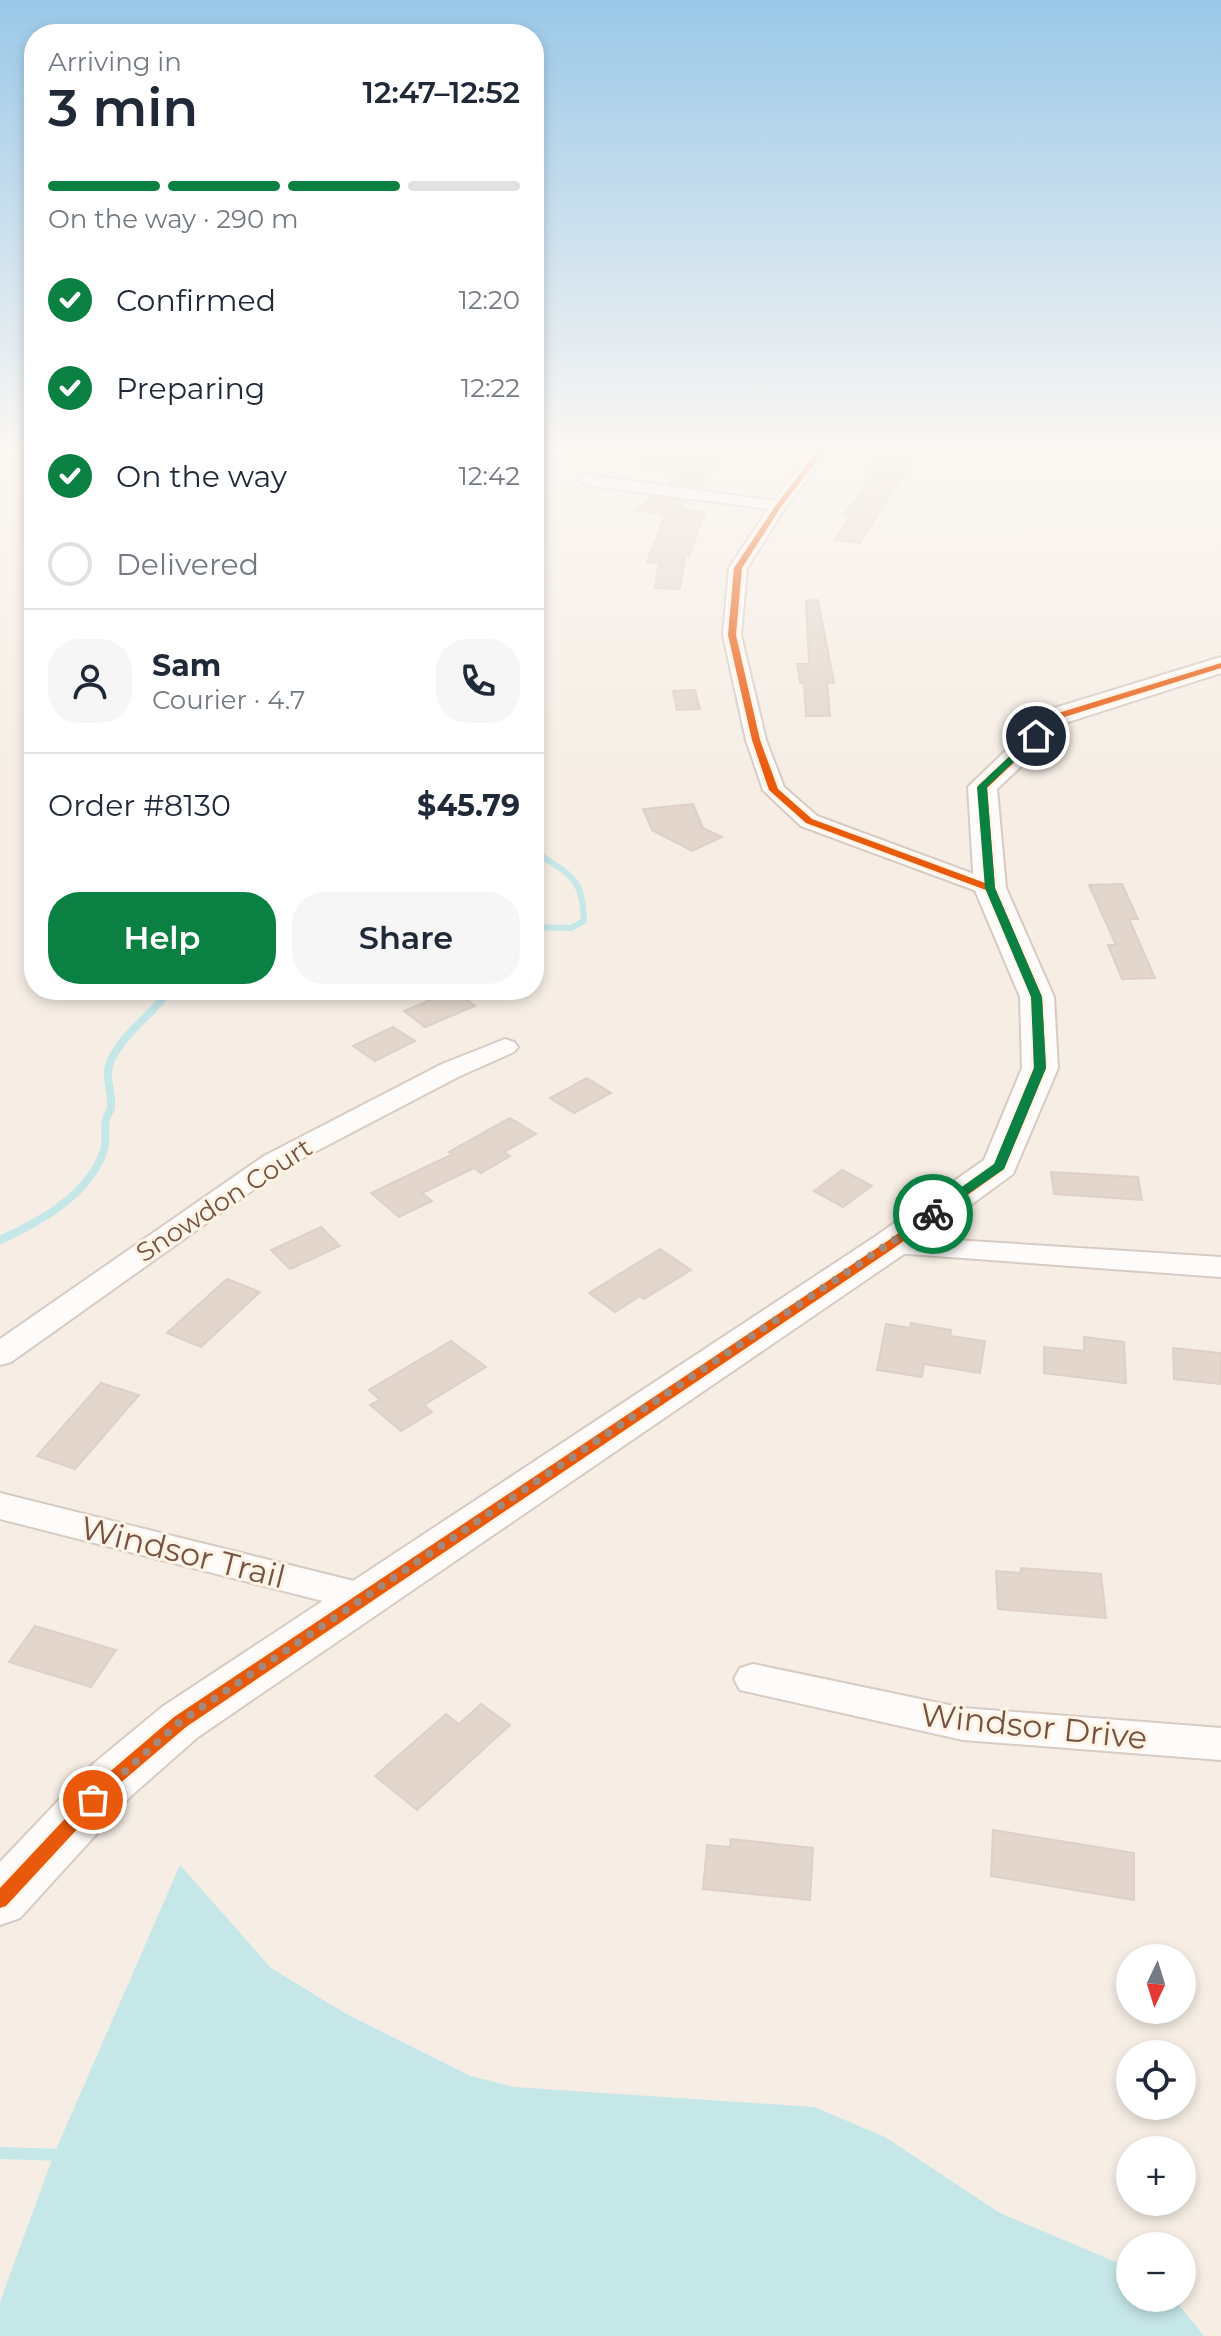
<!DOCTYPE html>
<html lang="en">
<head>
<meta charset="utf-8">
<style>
  body { margin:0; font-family:Montserrat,sans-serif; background:#f6f6f7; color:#1f2937; height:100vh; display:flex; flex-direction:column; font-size:30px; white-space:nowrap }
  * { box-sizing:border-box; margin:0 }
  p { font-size:26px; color:#747a83 }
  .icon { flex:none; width:44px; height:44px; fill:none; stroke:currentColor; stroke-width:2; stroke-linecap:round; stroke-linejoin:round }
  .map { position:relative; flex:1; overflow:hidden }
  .panel { position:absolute; left:24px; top:24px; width:520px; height:976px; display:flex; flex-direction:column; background:#fff; border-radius:32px; box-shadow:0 4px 12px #0003 }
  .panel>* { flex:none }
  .needle { width:52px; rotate:184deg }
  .fabs { position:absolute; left:1116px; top:1944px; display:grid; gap:16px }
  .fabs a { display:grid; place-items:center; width:80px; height:80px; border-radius:50%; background:#fff; box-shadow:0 4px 12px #0003; font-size:40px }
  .pin { position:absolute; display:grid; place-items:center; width:68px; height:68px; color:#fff; margin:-34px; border:4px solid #fff; border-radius:50%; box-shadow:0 2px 8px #0007 }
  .courier { position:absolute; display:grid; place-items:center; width:80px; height:80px; margin:-40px; border:6px solid #0b8043; border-radius:50%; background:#fff; color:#222; box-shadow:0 2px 10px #0007 }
  .headline em { font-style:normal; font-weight:600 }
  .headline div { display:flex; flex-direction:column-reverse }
  .headline { display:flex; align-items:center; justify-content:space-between; height:136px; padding:0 24px }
  h1 { font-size:52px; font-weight:600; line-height:60px }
  .bar { display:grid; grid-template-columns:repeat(4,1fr); gap:12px 8px; align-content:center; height:96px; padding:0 24px }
  .bar i { height:10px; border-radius:6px; background:#e0e1e3 }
  .bar .on { background:#0b8043 }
  .bar p { grid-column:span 4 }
  .line { display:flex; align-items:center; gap:20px; padding:0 24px; border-top:2px solid #e0e1e3 }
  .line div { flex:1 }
  .round { display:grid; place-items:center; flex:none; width:84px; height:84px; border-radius:32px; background:#f6f6f7 }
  ol { padding:0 24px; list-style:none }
  li { display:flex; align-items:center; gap:24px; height:88px }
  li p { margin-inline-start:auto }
  li .icon { padding:8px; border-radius:50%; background:#0b8043; color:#fff; stroke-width:4 }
  li:last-child { color:#747a83 }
  li i { width:44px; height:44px; border:4px solid #e0e1e3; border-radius:50% }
  .action { display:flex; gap:16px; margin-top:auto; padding:16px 24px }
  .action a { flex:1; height:92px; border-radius:32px; background:#0b8043; color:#fff; font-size:32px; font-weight:600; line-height:92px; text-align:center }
  .action a+a { background:#f6f6f7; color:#1f2937 }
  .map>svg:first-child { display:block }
  .water { fill:#c5e7e8 }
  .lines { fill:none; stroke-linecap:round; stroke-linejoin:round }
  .stream-far2 { stroke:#c5e7e8; stroke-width:6 }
  .stream-far1 { stroke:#c5e7e8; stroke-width:8 }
  .stream { stroke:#c5e7e8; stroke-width:12 }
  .building { fill:#e3d6cc; stroke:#dfd0c7; stroke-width:2 }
  .street-casing { stroke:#d7cbc3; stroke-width:4 }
  .secondary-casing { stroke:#d7cbc1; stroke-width:4 }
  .street { fill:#fefcfb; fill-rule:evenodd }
  .secondary { fill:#fefcfb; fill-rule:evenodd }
  .cycleway-casing { stroke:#fff3e5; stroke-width:5 }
  .cycleway { fill:#e8590c; fill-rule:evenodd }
  .route { fill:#0b8043 }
  .done { stroke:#a2897c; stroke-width:8; stroke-dasharray:0 14.4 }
  .labels { text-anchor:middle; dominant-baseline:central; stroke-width:6; stroke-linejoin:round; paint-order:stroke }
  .street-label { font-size:26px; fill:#755344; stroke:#fff3e5 }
  .near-street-label { font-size:32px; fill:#755344; stroke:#fff3e5 }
</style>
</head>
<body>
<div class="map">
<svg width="1221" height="2336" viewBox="0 0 1221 2336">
  <rect width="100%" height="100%" fill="#f6eee5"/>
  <!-- water -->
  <path class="water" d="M 180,1865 L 271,1968 L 343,2012 L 471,2076 L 514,2087 L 814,2107 L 885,2137 L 1000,2213 L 1130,2268 L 1130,2298 L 1173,2298 L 1204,2336 L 0,2336 L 0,2302 L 54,2154 Z"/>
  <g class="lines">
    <!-- stream-far2 -->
    <path class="stream-far2" d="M 534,851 C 570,876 582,874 584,921 L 571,928 L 534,927"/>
    <!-- stream-far1 -->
    <path class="stream-far1" d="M 0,1240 C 40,1222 89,1195 104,1150 C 107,1140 104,1129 106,1119 C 107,1115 110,1112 111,1108 C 113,1091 103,1077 111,1060 C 125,1031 152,1015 170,990"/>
    <!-- stream -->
    <path class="stream" d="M 0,2153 L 63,2155"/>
  </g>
  <!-- building -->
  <g class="building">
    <path d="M 637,446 L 731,446 L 718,457 L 726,458 L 699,488 L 668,483 L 679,474 L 636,466 Z"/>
    <path d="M 884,446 L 920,446 L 898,487 L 894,487 L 860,543 L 834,540 L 850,516 L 844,515 L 876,472 L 868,471 Z"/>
    <path d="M 652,497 L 686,501 L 680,509 L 705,512 L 689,556 L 685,556 L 680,589 L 655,588 L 659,563 L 647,562 L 665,515 L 636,510 Z"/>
    <path d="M 818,600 L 834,683 L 827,683 L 830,716 L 806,716 L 804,683 L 800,683 L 797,664 L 809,664 L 806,601 Z"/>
    <path d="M 695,690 L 700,709 L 677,710 L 673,691 Z"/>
    <path d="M 693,804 L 703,828 L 722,837 L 692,851 L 652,830 L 643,809 Z"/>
    <path d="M 1122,884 L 1138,919 L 1129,919 L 1155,978 L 1122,979 L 1108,945 L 1116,945 L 1089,885 Z"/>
    <path d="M 454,990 L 475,1006 L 425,1027 L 404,1011 Z"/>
    <path d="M 393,1027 L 415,1041 L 375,1061 L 353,1046 Z"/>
    <path d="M 587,1078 L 611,1093 L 574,1113 L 550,1098 Z"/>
    <path d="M 510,1118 L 536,1134 L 504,1152 L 510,1156 L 481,1173 L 474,1168 L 422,1193 L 432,1201 L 399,1217 L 371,1193 L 453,1154 L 449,1152 Z"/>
    <path d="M 842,1170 L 872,1186 L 843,1207 L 814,1191 Z"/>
    <path d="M 1051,1172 L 1138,1177 L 1142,1200 L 1054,1194 Z"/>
    <path d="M 321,1227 L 340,1246 L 290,1269 L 271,1250 Z"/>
    <path d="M 660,1249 L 691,1270 L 644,1299 L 640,1296 L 615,1312 L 589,1293 Z"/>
    <path d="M 227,1279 L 260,1292 L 201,1347 L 167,1333 Z"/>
    <path d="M 911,1323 L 951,1330 L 950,1336 L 985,1341 L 980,1373 L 924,1364 L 922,1377 L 877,1370 L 886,1324 L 910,1328 Z"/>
    <path d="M 1084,1337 L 1124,1342 L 1126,1383 L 1044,1373 L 1044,1347 L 1084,1351 Z"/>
    <path d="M 451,1341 L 486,1367 L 424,1405 L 432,1412 L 401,1431 L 370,1405 L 380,1400 L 369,1390 Z"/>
    <path d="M 1173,1348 L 1221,1353 L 1221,1384 L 1174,1379 Z"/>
    <path d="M 101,1383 L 139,1395 L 75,1469 L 37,1456 Z"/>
    <path d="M 1021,1568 L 1101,1574 L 1106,1618 L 998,1609 L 996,1571 L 1021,1573 Z"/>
    <path d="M 35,1626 L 116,1650 L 91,1687 L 9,1662 Z"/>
    <path d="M 481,1704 L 510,1725 L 417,1810 L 375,1776 L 446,1714 L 459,1724 Z"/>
    <path d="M 993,1830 L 1134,1853 L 1134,1900 L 991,1876 Z"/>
    <path d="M 731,1839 L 813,1848 L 810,1900 L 703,1889 L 707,1845 L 730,1847 Z"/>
  </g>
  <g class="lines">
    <!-- street casing -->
    <g class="street-casing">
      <g id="street">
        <path d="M 817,446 L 832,446 L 785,508 L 747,568 L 741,635 L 766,740 L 784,787 L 817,816 L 998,883 L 1002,888 L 998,893 L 982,893 L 801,826 L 763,790 L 746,740 L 723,635 L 729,568 L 768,509 L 587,485 L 579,480 L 587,475 L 774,501 Z"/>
        <path d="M 505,1039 L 514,1042 L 518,1047 L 514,1052 L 460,1076 L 284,1168 L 11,1362 L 0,1365 L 0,1339 L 264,1156 L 442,1064 Z"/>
        <path d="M 890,1236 L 1221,1257 L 1221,1277 L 880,1252 L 875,1245 L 880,1238 Z"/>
        <path d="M 0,1493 L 366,1584 L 379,1588 L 384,1598 L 379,1608 L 366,1612 L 0,1519 Z"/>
        <path d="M 753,1664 L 963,1708 L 1221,1728 L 1221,1760 L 963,1740 L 740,1690 L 734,1679 L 740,1668 Z"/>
      </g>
    </g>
    <!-- secondary casing -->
    <g class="secondary-casing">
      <path id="secondary" d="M 1221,657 L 1221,673 L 1068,722 L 997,789 L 1006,888 L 1054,997 L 1058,1068 L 1013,1174 L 904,1254 L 198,1737 L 131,1796 L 20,1918 L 0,1925 L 0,1862 L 93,1764 L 162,1707 L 876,1236 L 984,1160 L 1022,1068 L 1020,997 L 974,888 L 968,787 L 1048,710 Z"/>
    </g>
    <!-- street -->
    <use href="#street" class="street"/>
    <!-- secondary -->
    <use href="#secondary" class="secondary"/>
    <!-- cycleway casing -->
    <g class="cycleway-casing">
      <path id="cycleway" d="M 821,446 L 828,446 L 781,507 L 742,568 L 736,635 L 760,740 L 778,789 L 812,819 L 985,883 L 979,785 L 1055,714 L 1221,663 L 1221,668 L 1061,718 L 987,788 L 995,888 L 1042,997 L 1046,1068 L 1004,1169 L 894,1248 L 186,1727 L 118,1785 L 6,1906 L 0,1908 L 0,1888 L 106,1775 L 174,1717 L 886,1242 L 995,1164 L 1034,1068 L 1032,997 L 986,890 L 806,823 L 769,790 L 752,740 L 728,635 L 734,568 L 776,505 Z"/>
    </g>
    <!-- cycleway -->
    <use href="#cycleway" class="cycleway"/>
  </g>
  <!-- sky -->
  <linearGradient id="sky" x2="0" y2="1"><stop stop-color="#9ac8e8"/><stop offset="0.58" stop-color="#fbf7f3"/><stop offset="1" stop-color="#fbf7f3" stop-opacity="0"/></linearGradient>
  <rect width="1221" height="773" fill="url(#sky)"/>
  <!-- route -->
  <path class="route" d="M 1033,734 L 1041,736 L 987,787 L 995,888 L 1042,997 L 1046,1068 L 1004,1169 L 933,1218 L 928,1217 L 928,1211 L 994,1164 L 1034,1068 L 1031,997 L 985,888 L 977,787 Z"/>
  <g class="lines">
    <!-- done -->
    <path class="done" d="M 93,1800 L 180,1722 L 933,1214"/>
  </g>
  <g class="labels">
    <!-- street labels -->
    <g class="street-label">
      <text transform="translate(224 1200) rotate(-33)">Snowdon Court</text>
    </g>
    <!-- near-street labels -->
    <g class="near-street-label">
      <text transform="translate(183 1552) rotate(14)">Windsor Trail</text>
      <text transform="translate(1034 1726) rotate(6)">Windsor Drive</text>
    </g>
  </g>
</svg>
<div class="fabs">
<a><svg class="needle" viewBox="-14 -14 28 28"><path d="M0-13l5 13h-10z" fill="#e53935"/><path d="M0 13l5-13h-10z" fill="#747a83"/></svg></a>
<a><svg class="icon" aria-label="locate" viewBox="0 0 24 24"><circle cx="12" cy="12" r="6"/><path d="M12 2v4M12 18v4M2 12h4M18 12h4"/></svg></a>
<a>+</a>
<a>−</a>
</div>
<div class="pin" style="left:93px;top:1800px;background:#ea580c"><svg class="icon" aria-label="bag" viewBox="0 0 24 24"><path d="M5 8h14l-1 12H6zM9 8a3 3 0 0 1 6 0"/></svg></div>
<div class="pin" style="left:1036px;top:736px;background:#1f2937"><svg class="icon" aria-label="home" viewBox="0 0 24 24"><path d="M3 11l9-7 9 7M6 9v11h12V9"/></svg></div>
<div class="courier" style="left:933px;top:1214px"><svg class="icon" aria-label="bike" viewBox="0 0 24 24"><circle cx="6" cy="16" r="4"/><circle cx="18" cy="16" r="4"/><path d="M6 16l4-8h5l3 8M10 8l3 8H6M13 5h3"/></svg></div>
<section class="panel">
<div class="headline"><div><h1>3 min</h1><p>Arriving in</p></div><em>12:47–12:52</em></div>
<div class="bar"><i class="on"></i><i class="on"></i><i class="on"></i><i></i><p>On the way · 290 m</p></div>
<ol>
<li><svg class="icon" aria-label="check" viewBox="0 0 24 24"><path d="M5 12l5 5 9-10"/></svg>Confirmed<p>12:20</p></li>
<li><svg class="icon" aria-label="check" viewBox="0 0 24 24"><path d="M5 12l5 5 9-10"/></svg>Preparing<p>12:22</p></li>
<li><svg class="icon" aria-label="check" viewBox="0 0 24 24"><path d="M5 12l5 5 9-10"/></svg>On the way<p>12:42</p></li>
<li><i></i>Delivered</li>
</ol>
<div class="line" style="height:144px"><a class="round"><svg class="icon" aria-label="person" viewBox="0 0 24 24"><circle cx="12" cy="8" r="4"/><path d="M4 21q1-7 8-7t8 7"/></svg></a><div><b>Sam</b><p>Courier · 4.7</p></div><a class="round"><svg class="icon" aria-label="phone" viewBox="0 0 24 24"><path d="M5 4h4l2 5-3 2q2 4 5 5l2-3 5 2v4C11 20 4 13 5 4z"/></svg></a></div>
<div class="line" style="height:104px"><div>Order #8130</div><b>$45.79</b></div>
<div class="action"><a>Help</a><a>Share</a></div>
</section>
</div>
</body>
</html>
